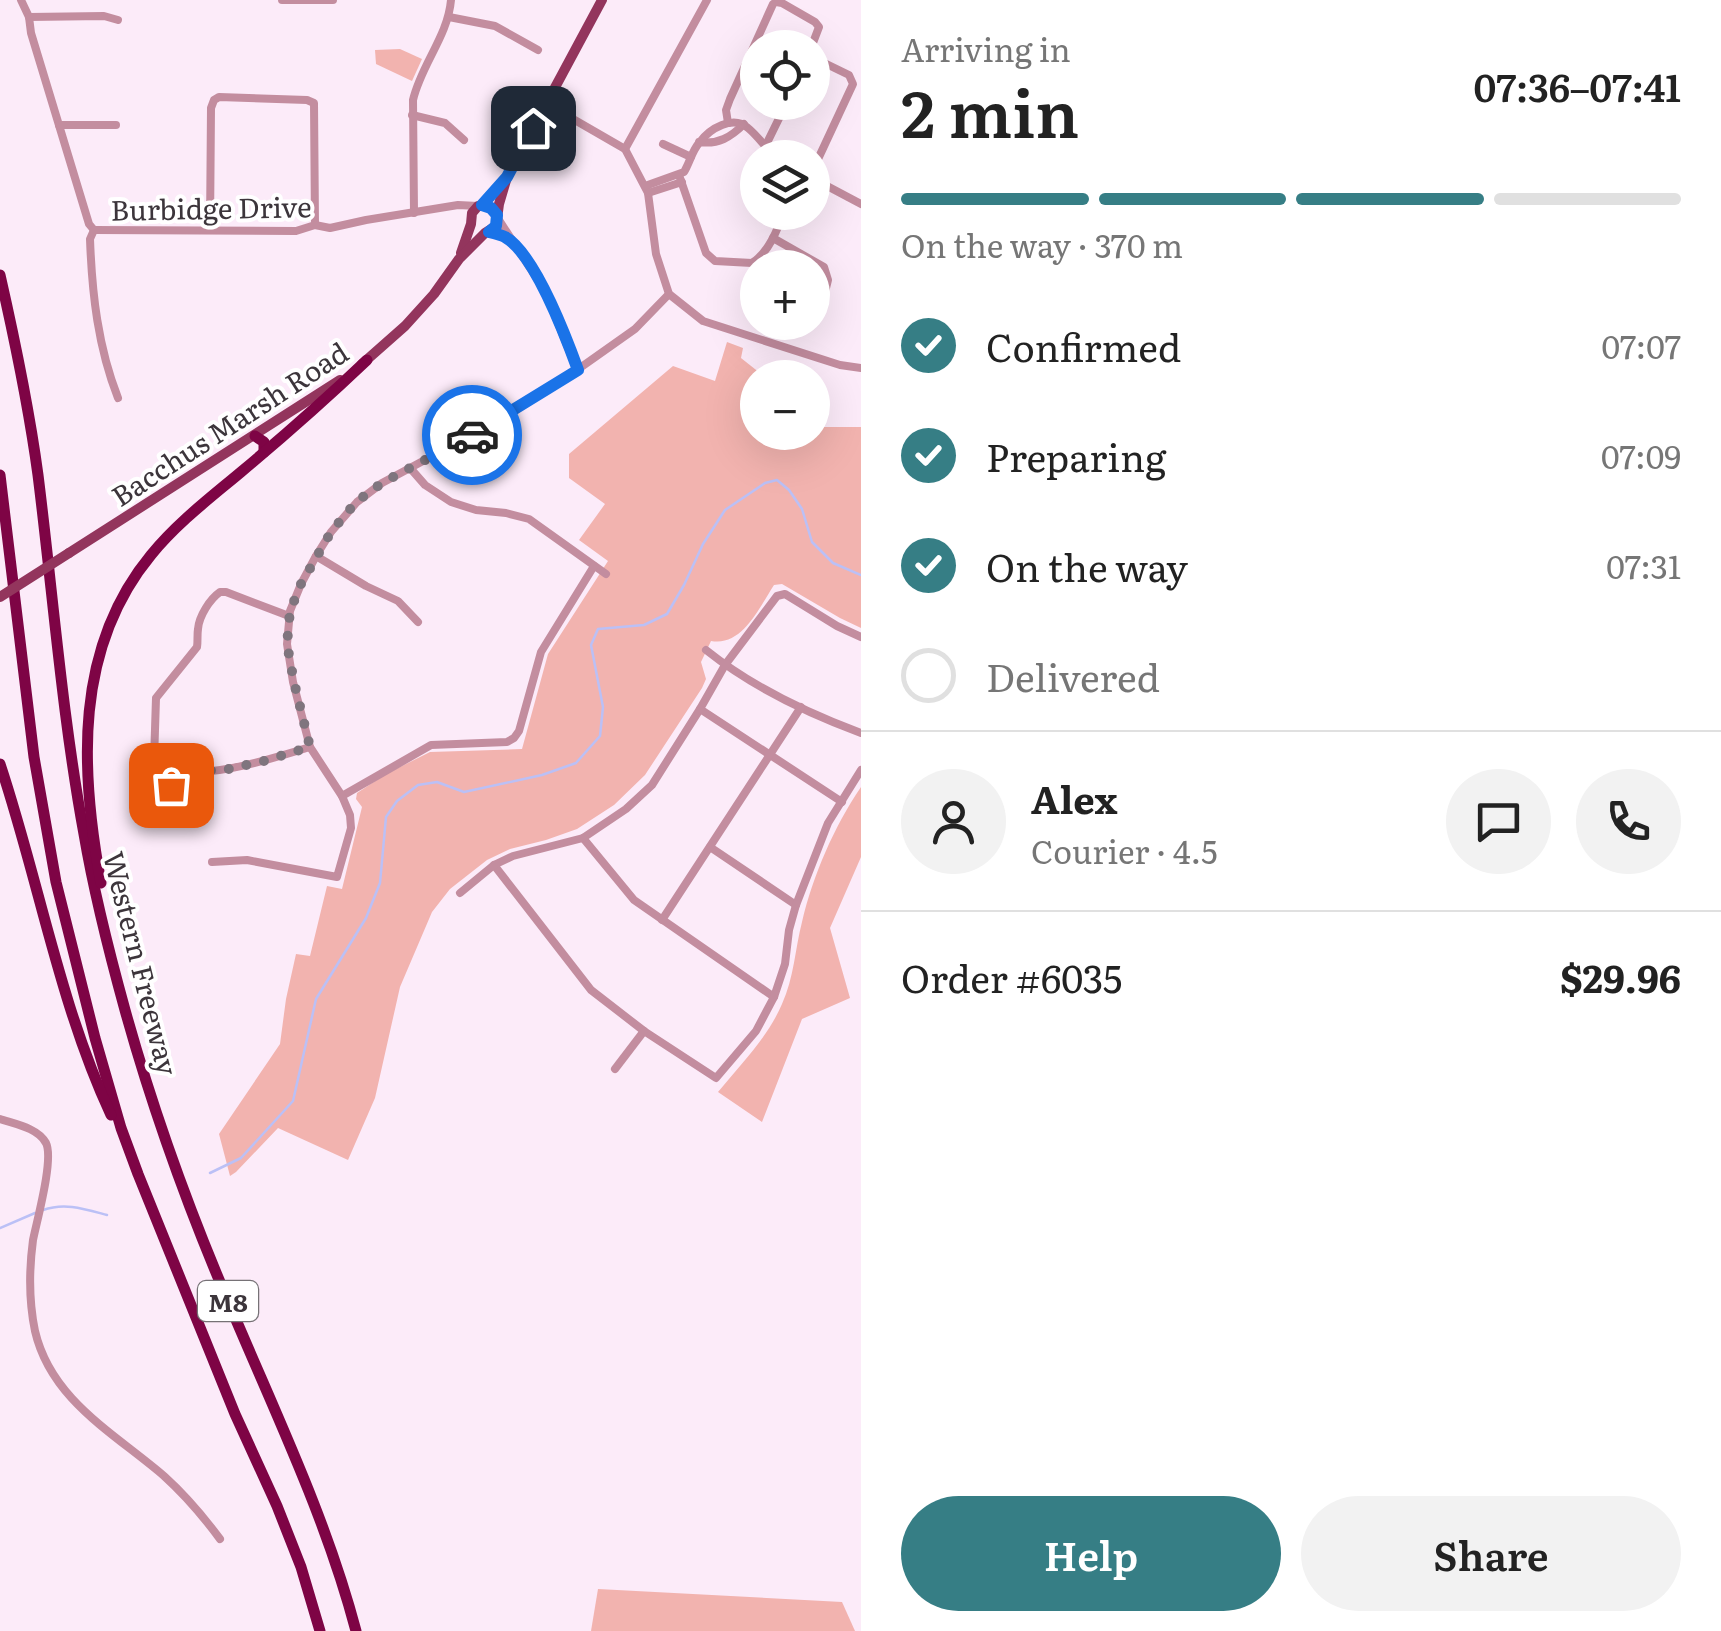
<!DOCTYPE html>
<html lang="en">
<head>
<meta charset="utf-8">
<style>
  body { margin:0; font-family:Literata,serif; background:#f2f2f2; color:#222; height:100vh; display:flex; flex-direction:column; font-size:38px; white-space:nowrap }
  * { box-sizing:border-box; margin:0 }
  p { font-size:32px; color:#767676 }
  .icon { flex:none; width:55px; height:55px; fill:none; stroke:currentColor; stroke-width:2; stroke-linecap:round; stroke-linejoin:round }
  .map { position:relative; flex:1; overflow:hidden }
  .sheet { display:flex; flex-direction:column; background:#fff; width:860px }
  .sheet>* { flex:none }
  .tools { position:absolute; left:740px; top:30px; display:grid; gap:20px }
  .tools a { display:grid; place-items:center; width:90px; height:90px; border-radius:50%; background:#fff; box-shadow:0 10px 40px #0002; font-size:50px }
  .pin { position:absolute; display:grid; place-items:center; width:85px; height:85px; color:#fff; margin:-42px; border-radius:20px; box-shadow:0 5px 15px #0006 }
  .courier { position:absolute; display:grid; place-items:center; width:100px; height:100px; margin:-50px; border:8px solid #1a73e8; border-radius:50%; background:#fff; color:#222; box-shadow:0 2px 12px #0007 }
  .head em { font-style:normal; font-weight:600 }
  .head div { display:flex; flex-direction:column-reverse }
  .head { display:flex; align-items:center; justify-content:space-between; height:170px; padding:0 40px }
  h1 { font-size:65px; font-weight:600; line-height:75px }
  .bar { display:grid; grid-template-columns:repeat(4,1fr); gap:15px 10px; align-content:center; height:120px; padding:0 40px }
  .bar i { height:12px; border-radius:8px; background:#e0e0e0 }
  .bar .active { background:#367e85 }
  .bar p { grid-column:span 4 }
  .line { display:flex; align-items:center; gap:25px; padding:0 40px; border-top:2px solid #e0e0e0 }
  .line div { flex:1 }
  .round { display:grid; place-items:center; flex:none; width:105px; height:105px; border-radius:52px; background:#f2f2f2 }
  ol { padding:0 40px; list-style:none }
  li { display:flex; align-items:center; gap:30px; height:110px }
  li p { margin-inline-start:auto }
  li .icon { padding:10px; border-radius:50%; background:#367e85; color:#fff; stroke-width:4 }
  li:last-child { color:#767676 }
  li i { width:55px; height:55px; border:5px solid #e0e0e0; border-radius:50% }
  .primary-button { display:flex; gap:20px; margin-top:auto; padding:20px 40px }
  .primary-button a { flex:1; height:115px; border-radius:60px; background:#367e85; color:#fff; font-size:40px; font-weight:600; line-height:115px; text-align:center }
  .primary-button a+a { background:#f2f2f2; color:#222 }
  main { display:flex; flex:1; min-height:0 }
  .map>svg:first-child { display:block }
  .green { fill:#f2b3af }
  .lines { fill:none; stroke-linecap:round; stroke-linejoin:round }
  .stream { stroke:#bbc0f6; stroke-width:2.5 }
  .minor { stroke:#c38d9f; stroke-width:8 }
  .major { stroke:#93355d; stroke-width:10 }
  .highway { stroke:#7e0445; stroke-width:11 }
  .major-bridge { stroke:#93355d; stroke-width:10 }
  .done { stroke:#7f757e; stroke-width:10; stroke-dasharray:0 18 }
  .route { stroke:#1a73e8; stroke-width:12 }
  .labels { text-anchor:middle; dominant-baseline:central; stroke-width:8; stroke-linejoin:round; paint-order:stroke }
  .shield { fill:#fff; stroke:#767276; stroke-width:2.5 }
  .shield-label { font-size:25px; font-weight:bold; fill:#3c353b }
  .street-label { font-size:28px; fill:#3c353b; stroke:#fff }
</style>
</head>
<body>
<main>
<div class="map">
<svg width="861" height="1631" viewBox="0 0 861 1631">
  <rect width="100%" height="100%" fill="#fcebf9"/>
  <!-- green -->
  <g class="green">
    <path d="M 400,49 L 422,59 L 412,81 L 376,64 L 375,50 Z"/>
    <path d="M 727,342 L 743,348 L 741,358 L 765,377 L 758,378 L 758,432 L 812,432 L 813,427 L 861,427 L 861,628 L 840,618 L 782,584 L 774,585 C 759,608 742,647 711,641 L 701,662 L 706,679 L 702,688 L 645,775 L 614,805 L 577,829 L 546,840 L 510,849 L 487,860 L 450,889 L 432,912 L 400,987 L 375,1098 L 348,1160 L 278,1128 L 236,1172 L 230,1176 L 219,1134 L 280,1044 L 286,999 L 296,954 L 310,956 L 327,886 L 342,889 L 362,807 L 356,799 L 357,793 L 386,774 L 430,752 L 522,749 L 548,654 L 608,561 L 579,540 L 605,504 L 569,478 L 569,454 L 673,366 L 715,381 Z"/>
    <path d="M 861,787 L 861,857 L 830,928 L 850,998 L 802,1019 L 762,1122 L 718,1092 C 741,1064 768,1037 782,1004 C 794,978 795,949 802,922 C 813,875 834,827 861,787 Z"/>
    <path d="M 598,1589 L 842,1602 L 855,1631 L 591,1631 Z"/>
  </g>
  <g class="lines">
    <!-- stream -->
    <g class="stream">
      <path d="M 210,1173 L 241,1158 L 293,1101 L 316,999 L 366,918 L 380,883 L 386,817 L 397,801 L 418,785 L 437,782 L 464,792 L 542,775 L 576,763 L 600,736 L 603,707 L 591,645 L 598,629 L 644,625 L 667,614 L 684,585 L 703,544 L 725,510 L 765,483 L 777,480 L 789,490 L 802,509 L 812,542 L 833,563 L 861,575"/>
      <path d="M 43,1210 C 65,1202 85,1209 107,1215"/>
      <path d="M 0,1228 L 35,1213"/>
    </g>
    <!-- minor -->
    <g class="minor">
      <path d="M 21,0 L 29,17 L 31,33 L 89,224 L 94,230"/>
      <path d="M 282,0 L 333,0"/>
      <path d="M 29,17 L 104,16 L 118,20"/>
      <path d="M 449,17 L 495,26 L 538,50"/>
      <path d="M 812,57 L 849,75 L 853,84 L 812,172"/>
      <path d="M 547,104 L 625,149 L 648,193 L 656,254 L 669,294 L 703,321 L 840,365 L 861,368"/>
      <path d="M 412,115 L 445,123 L 464,140"/>
      <path d="M 728,123 L 726,110 L 730,99 L 773,4 L 776,2 L 782,3 L 815,22 L 819,27 L 811,48"/>
      <path d="M 59,125 L 116,125"/>
      <path d="M 699,142 C 718,145 731,137 744,124"/>
      <path d="M 663,144 L 691,157"/>
      <path d="M 765,147 L 787,102"/>
      <path d="M 625,149 L 707,0"/>
      <path d="M 679,175 L 706,253 L 715,261 L 752,263 C 768,253 778,230 783,212"/>
      <path d="M 812,178 L 861,204"/>
      <path d="M 645,186 L 684,172 C 690,162 692,151 699,143 C 710,128 733,115 748,128 C 759,137 766,149 777,158"/>
      <path d="M 648,193 L 682,182"/>
      <path d="M 414,213 L 413,100 C 421,65 448,36 451,0"/>
      <path d="M 497,217 L 545,291 L 577,370"/>
      <path d="M 210,229 L 211,108 L 214,100 L 219,97 L 307,100 L 314,103 L 315,225"/>
      <path d="M 94,230 L 296,231 L 315,225 L 330,228 L 366,220 L 458,205 L 478,206"/>
      <path d="M 94,230 L 90,239 C 92,294 98,347 118,398"/>
      <path d="M 773,238 L 824,267 L 828,280 L 825,292"/>
      <path d="M 411,469 L 425,485 L 451,502 L 476,510 L 506,513 L 529,519 L 606,574"/>
      <path d="M 316,556 L 366,586 L 398,601 L 418,622"/>
      <path d="M 289,616 L 226,592 L 220,592 C 210,599 199,616 198,629 C 197,635 198,641 197,647 L 156,698 L 154,761 L 159,769 C 205,780 265,761 310,747"/>
      <path d="M 706,650 C 751,686 807,713 861,733"/>
      <path d="M 170,771 L 173,821"/>
      <path d="M 342,796 L 431,745 L 507,742 L 514,738 L 519,731 L 541,652 L 594,566"/>
      <path d="M 842,802 L 700,709 L 725,665 L 777,596 L 785,594 L 837,626 L 861,637"/>
      <path d="M 583,838 L 634,900 L 774,997"/>
      <path d="M 710,847 L 796,905"/>
      <path d="M 212,862 L 247,860 L 337,877 L 351,828 L 350,815 L 342,796 L 310,747 L 293,682 L 287,644 L 290,611 L 301,584 L 316,556 L 331,532 L 357,502 L 382,483 L 490,425 L 577,370 L 635,329 L 669,294"/>
      <path d="M 494,865 L 591,990 L 644,1031 L 716,1078 L 756,1031 L 774,997 L 785,964 L 789,930 L 796,905 L 828,823 L 861,770"/>
      <path d="M 460,893 L 494,865 L 513,856 L 583,838 L 626,809 L 652,785 L 700,709"/>
      <path d="M 662,920 L 801,707"/>
      <path d="M 615,1069 L 644,1031"/>
      <path d="M 0,1119 C 15,1124 38,1128 46,1143 C 54,1159 37,1220 33,1240 C 29,1270 29,1302 35,1331 C 51,1400 114,1433 164,1476 C 185,1495 203,1516 220,1539"/>
    </g>
    <!-- major -->
    <g class="major">
      <path d="M 482,205 L 507,177 L 602,0"/>
      <path d="M 461,253 L 471,224 L 472,213 L 478,206 L 489,206"/>
      <path d="M 362,364 L 405,326 L 434,294 L 459,259 L 485,233 L 496,226 L 499,204 L 507,177"/>
      <path d="M 69,553 L 340,380"/>
    </g>
    <!-- highway -->
    <g class="highway">
      <path d="M 0,275 C 15,341 29,408 38,475 C 53,595 62,715 84,834 C 94,893 109,952 125,1010 C 154,1114 191,1216 234,1315 C 278,1419 327,1521 356,1631"/>
      <path d="M 255,436 L 264,442 L 264,452"/>
      <path d="M 0,475 L 34,757 L 56,882 L 95,1038 L 121,1128 L 138,1174 L 235,1414 L 277,1506 L 301,1567 L 320,1631"/>
      <path d="M 0,764 C 39,881 59,1003 111,1115"/>
      <path d="M 101,883 C 80,770 74,648 151,555 C 177,523 210,498 241,472 C 284,436 326,399 367,360"/>
    </g>
    <!-- major-bridge -->
    <path class="major-bridge" d="M 0,597 L 69,553"/>
  </g>
  <g class="lines">
    <!-- done -->
    <path class="done" d="M 171,785 L 170,772 L 224,770 L 264,761 L 310,747 L 294,682 L 287,644 L 290,611 L 301,584 L 331,532 L 356,502 L 382,483 L 472,435"/>
    <!-- route -->
    <path class="route" d="M 472,435 L 578,370 C 566,337 535,254 505,237 C 501,235 493,233 489,232 L 496,226 L 497,215 L 491,208 L 482,205 L 507,177 L 533,128"/>
  </g>
  <g class="labels">
    <!-- shield labels -->
    <rect class="shield" x="198" y="1281" width="60" height="40" rx="8"/>
    <g class="shield-label">
      <text x="228" y="1301">M8</text>
    </g>
    <!-- street labels -->
    <g class="street-label">
      <text transform="translate(211 207) rotate(-1)">Burbidge Drive</text>
      <text transform="translate(229 423) rotate(-33)">Bacchus Marsh Road</text>
      <text transform="translate(142 963) rotate(76)">Western Freeway</text>
    </g>
  </g>
</svg>
<div class="tools">
<a><svg class="icon" aria-label="locate" viewBox="0 0 24 24"><circle cx="12" cy="12" r="6"/><path d="M12 2v4M12 18v4M2 12h4M18 12h4"/></svg></a>
<a><svg class="icon" aria-label="layers" viewBox="0 0 24 24"><path d="M12 4l9 5-9 5-9-5zM3 14l9 5 9-5"/></svg></a>
<a>+</a>
<a>−</a>
</div>
<div class="pin" style="left:171px;top:785px;background:#ea580c"><svg class="icon" aria-label="bag" viewBox="0 0 24 24"><path d="M5 8h14l-1 12H6zM9 8a3 3 0 0 1 6 0"/></svg></div>
<div class="pin" style="left:533px;top:128px;background:#1f2937"><svg class="icon" aria-label="home" viewBox="0 0 24 24"><path d="M3 11l9-7 9 7M6 9v11h12V9"/></svg></div>
<div class="courier" style="left:472px;top:435px"><svg class="icon" aria-label="car" viewBox="0 0 24 24"><path d="M5 17H2v-5l4-1 3-4h7l3 4 3 1v5h-3M9 17h6M6 11h13"/><circle cx="7" cy="17" r="2"/><circle cx="17" cy="17" r="2"/></svg></div>
</div>
<section class="sheet">
<div class="head"><div><h1>2 min</h1><p>Arriving in</p></div><em>07:36–07:41</em></div>
<div class="bar"><i class="active"></i><i class="active"></i><i class="active"></i><i></i><p>On the way · 370 m</p></div>
<ol>
<li><svg class="icon" aria-label="check" viewBox="0 0 24 24"><path d="M5 12l5 5 9-10"/></svg>Confirmed<p>07:07</p></li>
<li><svg class="icon" aria-label="check" viewBox="0 0 24 24"><path d="M5 12l5 5 9-10"/></svg>Preparing<p>07:09</p></li>
<li><svg class="icon" aria-label="check" viewBox="0 0 24 24"><path d="M5 12l5 5 9-10"/></svg>On the way<p>07:31</p></li>
<li><i></i>Delivered</li>
</ol>
<div class="line" style="height:180px"><a class="round"><svg class="icon" aria-label="person" viewBox="0 0 24 24"><circle cx="12" cy="8" r="4"/><path d="M4 21q1-7 8-7t8 7"/></svg></a><div><b>Alex</b><p>Courier · 4.5</p></div><a class="round"><svg class="icon" aria-label="chat" viewBox="0 0 24 24"><path d="M4 5h16v11H9l-5 4z"/></svg></a><a class="round"><svg class="icon" aria-label="phone" viewBox="0 0 24 24"><path d="M5 4h4l2 5-3 2q2 4 5 5l2-3 5 2v4C11 20 4 13 5 4z"/></svg></a></div>
<div class="line" style="height:130px"><div>Order #6035</div><b>$29.96</b></div>
<div class="primary-button"><a>Help</a><a>Share</a></div>
</section>
</main>
</body>
</html>
